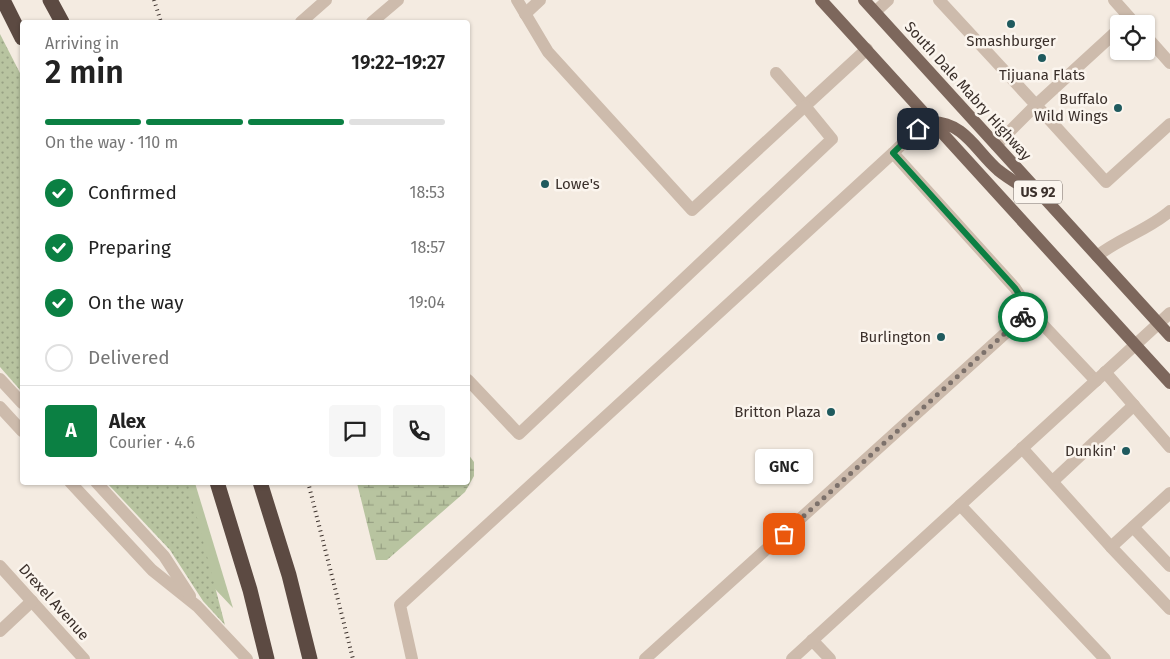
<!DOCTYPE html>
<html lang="en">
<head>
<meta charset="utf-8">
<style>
  body { margin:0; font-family:"Fira Sans",sans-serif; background:#f6f6f6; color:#222; height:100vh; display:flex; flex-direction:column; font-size:19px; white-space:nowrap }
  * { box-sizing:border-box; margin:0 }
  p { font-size:16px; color:#767676 }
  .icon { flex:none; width:28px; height:28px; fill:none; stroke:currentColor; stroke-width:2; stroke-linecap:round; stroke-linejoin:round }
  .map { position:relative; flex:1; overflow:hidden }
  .drawer { position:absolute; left:20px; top:20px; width:450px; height:465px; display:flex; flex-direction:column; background:#fff; border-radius:5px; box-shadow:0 1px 4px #0004 }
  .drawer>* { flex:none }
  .buttons { position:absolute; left:1110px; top:15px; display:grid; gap:10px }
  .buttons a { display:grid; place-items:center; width:45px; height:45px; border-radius:5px; background:#fff; box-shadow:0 1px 4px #0004; font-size:25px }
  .pin { position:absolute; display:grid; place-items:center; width:42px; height:42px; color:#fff; margin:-21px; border-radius:10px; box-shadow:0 2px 8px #0006 }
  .courier { position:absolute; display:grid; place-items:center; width:50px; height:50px; margin:-25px; border:4px solid #0b8043; border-radius:50%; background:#fff; color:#222; box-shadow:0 1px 6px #0007 }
  .bubble { position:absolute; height:35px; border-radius:5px; background:#fff; box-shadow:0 1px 4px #0004; font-size:16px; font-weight:600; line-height:35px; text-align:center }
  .summary em { font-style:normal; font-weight:600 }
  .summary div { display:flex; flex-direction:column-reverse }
  .summary { display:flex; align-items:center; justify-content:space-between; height:85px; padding:0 25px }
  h1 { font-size:32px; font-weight:600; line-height:38px }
  .bar { display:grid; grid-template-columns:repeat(4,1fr); gap:8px 5px; align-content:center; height:60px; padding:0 25px }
  .bar i { height:6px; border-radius:4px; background:#e0e0e0 }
  .bar .selected { background:#0b8043 }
  .bar p { grid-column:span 4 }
  .line { display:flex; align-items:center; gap:12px; padding:0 25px; border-top:1px solid #e0e0e0 }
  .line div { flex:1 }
  .round { display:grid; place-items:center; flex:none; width:52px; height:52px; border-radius:5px; background:#f6f6f6 }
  ol { padding:0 25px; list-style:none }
  li { display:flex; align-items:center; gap:15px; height:55px }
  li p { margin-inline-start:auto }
  li .icon { padding:5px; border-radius:50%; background:#0b8043; color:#fff; stroke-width:4 }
  li:last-child { color:#767676 }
  li i { width:28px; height:28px; border:2px solid #e0e0e0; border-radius:50% }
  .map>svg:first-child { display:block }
  .green { fill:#b8c4a0 }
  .wetland { fill:url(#wetland-marsh) }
  .park { fill:url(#park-dots) }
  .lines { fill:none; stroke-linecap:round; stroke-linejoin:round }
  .minor { stroke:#cdbbac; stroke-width:12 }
  .major { stroke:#7d675c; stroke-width:12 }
  .highway { stroke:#5c4a42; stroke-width:15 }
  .rail { stroke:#3b302b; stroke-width:4; stroke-dasharray:1 4; stroke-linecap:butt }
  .done { stroke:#7c716b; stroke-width:5; stroke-dasharray:0 9 }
  .route { stroke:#0b8043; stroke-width:6 }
  .poi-dot { fill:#1f5a5e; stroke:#fbf5ee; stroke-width:2 }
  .labels { text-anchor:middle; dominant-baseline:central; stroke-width:5; stroke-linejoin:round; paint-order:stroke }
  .shield { fill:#fbf5ee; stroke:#756b66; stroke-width:1 }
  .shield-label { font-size:14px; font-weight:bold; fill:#3b302b }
  .poi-label { font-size:15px; fill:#3b302b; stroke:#fbf5ee; text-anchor:end }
  .street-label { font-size:15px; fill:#3b302b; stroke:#fbf5ee }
</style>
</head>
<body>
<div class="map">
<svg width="1170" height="659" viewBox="0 0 1170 659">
  <defs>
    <pattern id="wetland-marsh" width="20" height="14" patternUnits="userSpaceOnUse" patternTransform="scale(1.25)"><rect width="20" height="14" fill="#b8c4a0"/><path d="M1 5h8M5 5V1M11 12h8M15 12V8" fill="none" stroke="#97a083"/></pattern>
    <pattern id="park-dots" width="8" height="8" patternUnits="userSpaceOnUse" patternTransform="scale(1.25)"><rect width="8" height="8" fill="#b8c4a0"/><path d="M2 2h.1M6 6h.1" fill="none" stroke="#97a083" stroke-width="1.8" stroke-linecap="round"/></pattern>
  </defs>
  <rect width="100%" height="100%" fill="#f4ebe1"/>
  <!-- green -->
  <path class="green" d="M 115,483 L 195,483 L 233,608 Z"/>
  <!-- wetland -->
  <path class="wetland" d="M 468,454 L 474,462 L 474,476 L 465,492 L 387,560 L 376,560 L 357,483 L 468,482 Z"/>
  <!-- park -->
  <g class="park">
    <path d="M 0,34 L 22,77 L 22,392 L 0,367 Z"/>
    <path d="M 107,483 L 188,483 L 225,625 L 203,601 L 170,550 Z"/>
  </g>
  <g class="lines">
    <!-- minor -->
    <g class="minor">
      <path d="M 939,0 L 1036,105 L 996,145"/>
      <path d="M 1114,0 L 1130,18"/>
      <path d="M 875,12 L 888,0"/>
      <path d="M 525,14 L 540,0"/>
      <path d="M 301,22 L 326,0"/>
      <path d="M 372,22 L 398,0"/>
      <path d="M 1119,29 L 1036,105 L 1106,182 L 1170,124"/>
      <path d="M 1146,36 L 1170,63"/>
      <path d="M 776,73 L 805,106 L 867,49"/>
      <path d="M 893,153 L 929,118"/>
      <path d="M 1097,256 C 1120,238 1148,230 1170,211"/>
      <path d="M 1105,372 L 1170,447"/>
      <path d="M 0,379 L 22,403"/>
      <path d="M 468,380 L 519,434 L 832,139 L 805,106 L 692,210 L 548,52 L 517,0"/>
      <path d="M 0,407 L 22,431"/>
      <path d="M 1022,448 L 1111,547 L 1170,609"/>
      <path d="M 1053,481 L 1134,405"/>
      <path d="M 70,482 L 152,570 L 197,606 L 247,659"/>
      <path d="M 96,482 L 164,556 L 190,596"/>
      <path d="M 960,505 L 1105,659"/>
      <path d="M 1133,527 L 1170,566"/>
      <path d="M 1111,547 L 1170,493"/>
      <path d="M 0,566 L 84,659"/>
      <path d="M 0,631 L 32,601"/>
      <path d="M 812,640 L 830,659"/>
      <path d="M 412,659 L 400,605 L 893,153 L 1015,288 L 1030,311"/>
      <path d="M 645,659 L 1030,311 L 1096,381"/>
      <path d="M 792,659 L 1170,313"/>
    </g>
    <!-- major -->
    <g class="major">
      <path d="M 821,0 L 1170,383"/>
      <path d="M 864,0 L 1170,336"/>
      <path d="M 932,122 C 964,122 977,152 998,170 C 1009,179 1022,186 1034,194"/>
    </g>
    <!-- highway -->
    <g class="highway">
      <path d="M 3,0 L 22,38"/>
      <path d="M 50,0 L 62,22"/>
      <path d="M 217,482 L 250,590 L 267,659"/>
      <path d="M 260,482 L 289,575 L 310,659"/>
    </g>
    <!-- rail -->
    <g class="rail">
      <path d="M 154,0 L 161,22"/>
      <path d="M 308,482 L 353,659"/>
    </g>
  </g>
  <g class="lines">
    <!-- done -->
    <path class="done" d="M 784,534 L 1023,317"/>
    <!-- route -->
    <path class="route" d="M 918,129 L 893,153 L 1015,288 L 1030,311 L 1023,317"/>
  </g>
  <!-- markers -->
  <g class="poi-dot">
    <circle cx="1011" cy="24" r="5"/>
    <circle cx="1042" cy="58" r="5"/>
    <circle cx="1118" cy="108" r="5"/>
    <circle cx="545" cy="184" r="5"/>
    <circle cx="941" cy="337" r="5"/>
    <circle cx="831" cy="412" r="5"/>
    <circle cx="1126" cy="451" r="5"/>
  </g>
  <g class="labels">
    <!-- shield labels -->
    <rect class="shield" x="1014" y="180.5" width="48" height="23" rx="4"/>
    <g class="shield-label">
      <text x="1038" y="192">US 92</text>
    </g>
    <!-- poi labels -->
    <g class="poi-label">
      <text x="1011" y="41" text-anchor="middle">Smashburger</text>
      <text x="1042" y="75" text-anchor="middle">Tijuana Flats</text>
      <text x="1108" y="99">Buffalo<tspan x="1108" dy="17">Wild Wings</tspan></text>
      <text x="555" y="184" text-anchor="start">Lowe's</text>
      <text x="931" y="337">Burlington</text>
      <text x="821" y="412">Britton Plaza</text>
      <text x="1116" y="451">Dunkin'</text>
    </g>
    <!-- street labels -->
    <g class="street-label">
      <text transform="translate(968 91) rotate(48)">South Dale Mabry Highway</text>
      <text transform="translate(54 602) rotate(48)">Drexel Avenue</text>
    </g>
  </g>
</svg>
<div class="buttons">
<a><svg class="icon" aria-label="locate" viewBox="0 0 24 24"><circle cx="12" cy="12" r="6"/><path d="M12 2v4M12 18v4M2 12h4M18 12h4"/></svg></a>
</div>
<div class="pin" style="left:784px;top:534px;background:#ea580c"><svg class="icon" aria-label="bag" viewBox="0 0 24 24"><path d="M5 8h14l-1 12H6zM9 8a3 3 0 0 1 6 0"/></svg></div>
<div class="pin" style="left:918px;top:129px;background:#1f2937"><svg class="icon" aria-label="home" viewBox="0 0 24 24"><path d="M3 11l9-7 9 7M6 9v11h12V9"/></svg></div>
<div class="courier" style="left:1023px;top:317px"><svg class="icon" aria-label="bike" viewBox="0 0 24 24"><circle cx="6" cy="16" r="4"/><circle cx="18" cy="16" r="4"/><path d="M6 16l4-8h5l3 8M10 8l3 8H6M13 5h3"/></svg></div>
<div class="bubble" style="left:755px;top:449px;width:58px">GNC</div>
<section class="drawer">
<div class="summary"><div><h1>2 min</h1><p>Arriving in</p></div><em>19:22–19:27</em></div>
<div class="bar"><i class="selected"></i><i class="selected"></i><i class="selected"></i><i></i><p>On the way · 110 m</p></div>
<ol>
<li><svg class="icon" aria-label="check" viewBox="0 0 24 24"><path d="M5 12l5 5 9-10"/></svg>Confirmed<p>18:53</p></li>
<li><svg class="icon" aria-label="check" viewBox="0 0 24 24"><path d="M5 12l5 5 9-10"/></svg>Preparing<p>18:57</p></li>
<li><svg class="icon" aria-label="check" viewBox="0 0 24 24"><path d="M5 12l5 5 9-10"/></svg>On the way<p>19:04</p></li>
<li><i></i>Delivered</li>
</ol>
<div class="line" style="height:90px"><b class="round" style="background:#0b8043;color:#fff">A</b><div><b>Alex</b><p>Courier · 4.6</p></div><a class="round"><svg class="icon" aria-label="chat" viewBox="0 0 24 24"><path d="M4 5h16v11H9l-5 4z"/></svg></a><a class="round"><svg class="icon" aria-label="phone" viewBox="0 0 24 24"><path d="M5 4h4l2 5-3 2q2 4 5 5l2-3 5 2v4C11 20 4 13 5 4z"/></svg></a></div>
</section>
</div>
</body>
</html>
